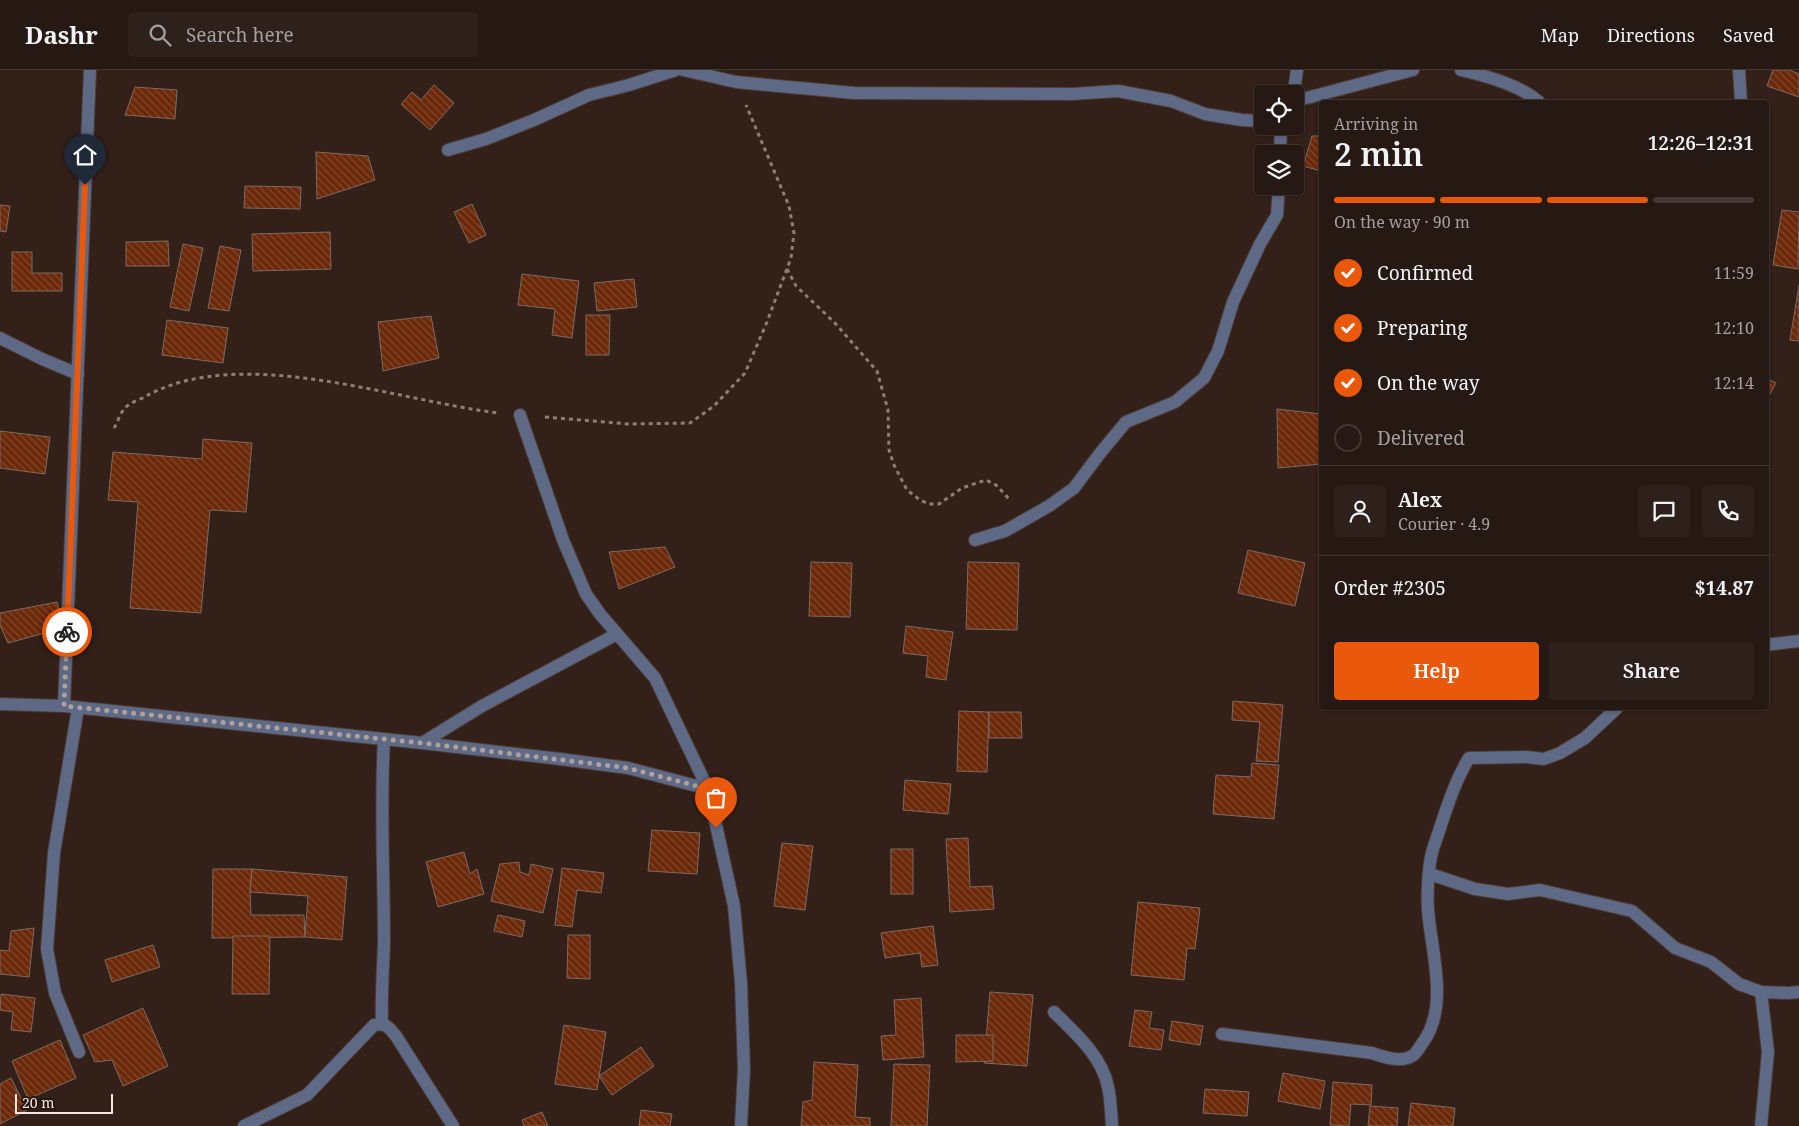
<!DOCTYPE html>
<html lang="en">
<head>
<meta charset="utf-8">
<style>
  body { margin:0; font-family:"Noto Serif",serif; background:#2e211c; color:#f1f3f6; height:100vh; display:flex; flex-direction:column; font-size:19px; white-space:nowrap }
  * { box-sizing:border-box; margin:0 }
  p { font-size:16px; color:#a4a0a0 }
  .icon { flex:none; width:28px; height:28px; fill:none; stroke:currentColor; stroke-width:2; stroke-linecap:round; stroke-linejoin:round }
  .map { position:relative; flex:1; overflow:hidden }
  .drawer { position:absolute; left:1319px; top:30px; width:450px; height:610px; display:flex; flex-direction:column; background:#261813; border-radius:5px; box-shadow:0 1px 4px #0004,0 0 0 1px #423733 }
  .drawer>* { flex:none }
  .controls { position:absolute; left:1254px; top:15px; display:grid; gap:10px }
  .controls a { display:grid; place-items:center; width:50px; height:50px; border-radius:5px; background:#261813; box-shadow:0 1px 4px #0004,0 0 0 1px #423733; font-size:25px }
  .scale { position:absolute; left:15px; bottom:12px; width:98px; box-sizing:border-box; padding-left:5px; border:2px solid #f4e7e2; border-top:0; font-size:14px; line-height:18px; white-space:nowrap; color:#f4e7e2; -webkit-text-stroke:4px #271710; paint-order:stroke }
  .pin { position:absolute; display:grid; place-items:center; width:42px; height:42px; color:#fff; margin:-51px -21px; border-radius:50% 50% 50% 0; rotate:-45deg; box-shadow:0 0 5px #0007 }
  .pin .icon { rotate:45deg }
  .courier { position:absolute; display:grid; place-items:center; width:50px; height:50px; margin:-25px; border:4px solid #ea580c; border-radius:50%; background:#fff; color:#222; box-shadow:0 1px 6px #0007 }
  .summary em { font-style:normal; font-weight:600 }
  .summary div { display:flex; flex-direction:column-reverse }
  .summary { display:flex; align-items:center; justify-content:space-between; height:85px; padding:0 15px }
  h1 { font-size:32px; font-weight:600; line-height:38px }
  .bar { display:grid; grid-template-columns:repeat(4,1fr); gap:8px 5px; align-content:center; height:60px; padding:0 15px }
  .bar i { height:6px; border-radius:4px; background:#423733 }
  .bar .active { background:#ea580c }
  .bar p { grid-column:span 4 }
  .line { display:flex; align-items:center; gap:12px; padding:0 15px; border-top:1px solid #423733 }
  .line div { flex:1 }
  .round { display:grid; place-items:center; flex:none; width:52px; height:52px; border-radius:5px; background:#2e211c }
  ol { padding:0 15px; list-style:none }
  li { display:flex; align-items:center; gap:15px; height:55px }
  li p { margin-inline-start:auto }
  li .icon { padding:5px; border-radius:50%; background:#ea580c; color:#fff; stroke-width:4 }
  li:last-child { color:#a4a0a0 }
  li i { width:28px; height:28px; border:2px solid #423733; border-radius:50% }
  .action { display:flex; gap:10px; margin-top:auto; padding:10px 15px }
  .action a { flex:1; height:58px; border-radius:5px; background:#ea580c; color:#fff; font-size:20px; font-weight:600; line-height:58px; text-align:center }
  .action a+a { background:#2e211c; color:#f1f3f6 }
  header { display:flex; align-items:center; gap:30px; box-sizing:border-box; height:70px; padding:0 25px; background:#261813; border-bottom:1px solid #423733 }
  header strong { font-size:24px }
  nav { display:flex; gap:28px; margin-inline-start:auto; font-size:18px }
  .search { width:350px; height:45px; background:#2e211c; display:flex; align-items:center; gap:12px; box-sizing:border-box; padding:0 18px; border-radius:5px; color:#a4a0a0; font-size:19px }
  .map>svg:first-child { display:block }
  .building { fill:url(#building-back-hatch); stroke:#7f6a61 }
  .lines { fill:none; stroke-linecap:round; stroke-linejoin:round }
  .street-casing { stroke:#4d3c35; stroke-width:14 }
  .path { stroke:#8e7e78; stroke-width:3; stroke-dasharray:4 4; stroke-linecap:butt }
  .street { stroke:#5e6985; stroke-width:12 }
  .done { stroke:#b0a19c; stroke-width:5; stroke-dasharray:0 9 }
  .route { stroke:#ea580c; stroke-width:6 }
</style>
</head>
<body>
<header>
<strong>Dashr</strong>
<div class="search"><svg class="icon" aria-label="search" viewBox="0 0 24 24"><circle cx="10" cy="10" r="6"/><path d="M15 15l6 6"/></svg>Search here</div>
<nav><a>Map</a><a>Directions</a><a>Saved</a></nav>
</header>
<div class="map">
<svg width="1799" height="1056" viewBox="0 0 1799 1056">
  <defs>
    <pattern id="building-back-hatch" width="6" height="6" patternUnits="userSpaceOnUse" patternTransform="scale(1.25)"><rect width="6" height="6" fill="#6b2909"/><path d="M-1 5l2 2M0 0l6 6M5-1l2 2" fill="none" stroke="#81482d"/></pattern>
  </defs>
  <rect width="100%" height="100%" fill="#322019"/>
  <!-- building -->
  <g class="building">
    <path d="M 1773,0 L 1789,0 L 1799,4 L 1799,27 L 1767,16 Z"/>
    <path d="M 434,15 L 454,33 L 430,60 L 401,34 L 412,22 L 421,30 Z"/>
    <path d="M 135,17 L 177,20 L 175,49 L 125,45 Z"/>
    <path d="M 1312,66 L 1321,66 L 1321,101 L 1303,96 Z"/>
    <path d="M 316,82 L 368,86 L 375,110 L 317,129 Z"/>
    <path d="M 245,116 L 301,117 L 300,139 L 244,138 Z"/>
    <path d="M 472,134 L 486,165 L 469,173 L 454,142 Z"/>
    <path d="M 0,135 L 10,136 L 6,162 L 0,161 Z"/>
    <path d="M 1782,140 L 1799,142 L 1798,199 L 1773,195 Z"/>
    <path d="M 330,162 L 331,199 L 253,201 L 252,164 Z"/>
    <path d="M 168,171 L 169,196 L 126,196 L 126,172 Z"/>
    <path d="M 183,174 L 203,178 L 189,241 L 170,237 Z"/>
    <path d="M 220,176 L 241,180 L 229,241 L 208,238 Z"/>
    <path d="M 12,182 L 32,182 L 32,203 L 62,203 L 62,221 L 12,221 Z"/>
    <path d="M 522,204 L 579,211 L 572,268 L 552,265 L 555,239 L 518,235 Z"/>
    <path d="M 634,209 L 637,237 L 597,241 L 594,213 Z"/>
    <path d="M 1799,215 L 1799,271 L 1790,270 Z"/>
    <path d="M 586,245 L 610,245 L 609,285 L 586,285 Z"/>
    <path d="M 431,246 L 439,288 L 383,301 L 378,252 Z"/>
    <path d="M 167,250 L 228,258 L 223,293 L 162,285 Z"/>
    <path d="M 1766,308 L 1776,313 L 1766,331 Z"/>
    <path d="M 1277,339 L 1321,344 L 1321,394 L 1278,398 Z"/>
    <path d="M 0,361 L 50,367 L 45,404 L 0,398 Z"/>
    <path d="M 203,369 L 252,373 L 246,442 L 210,440 L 201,543 L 130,538 L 138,432 L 108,430 L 113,382 L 202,389 Z"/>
    <path d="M 665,477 L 675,497 L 619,519 L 609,482 Z"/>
    <path d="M 1248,480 L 1305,493 L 1295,536 L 1238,523 Z"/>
    <path d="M 811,492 L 852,493 L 850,547 L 809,546 Z"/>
    <path d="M 968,492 L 1019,493 L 1017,560 L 966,559 Z"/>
    <path d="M 57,532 L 63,558 L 8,573 L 0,555 L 0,543 Z"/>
    <path d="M 906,556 L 953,562 L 946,610 L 926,607 L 928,586 L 903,583 Z"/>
    <path d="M 1233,631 L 1283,635 L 1278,692 L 1256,691 L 1260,652 L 1232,650 Z"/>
    <path d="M 959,641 L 989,642 L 987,702 L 957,701 Z"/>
    <path d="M 989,642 L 1021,642 L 1022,668 L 989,668 Z"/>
    <path d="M 1252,693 L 1279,695 L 1274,749 L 1213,744 L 1216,705 L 1251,707 Z"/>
    <path d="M 905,710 L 951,714 L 948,744 L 903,740 Z"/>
    <path d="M 652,760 L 700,763 L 697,804 L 648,801 Z"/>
    <path d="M 968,768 L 970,817 L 992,816 L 994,839 L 950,842 L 946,769 Z"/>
    <path d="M 782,773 L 813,776 L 805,840 L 774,836 Z"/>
    <rect x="891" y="779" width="22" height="45"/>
    <path d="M 464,782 L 470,804 L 477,799 L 484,824 L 438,837 L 426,792 Z"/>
    <path d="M 519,792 L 520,802 L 529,805 L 531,794 L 553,799 L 543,843 L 491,831 L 500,794 Z"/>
    <path d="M 562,798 L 604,803 L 601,823 L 577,820 L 572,857 L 555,855 Z"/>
    <path d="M 213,799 L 252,799 L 250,822 L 251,845 L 304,845 L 305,867 L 212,868 Z"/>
    <path d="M 252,799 L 347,807 L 342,870 L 305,867 L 308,826 L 250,822 Z"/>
    <path d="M 1138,832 L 1200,838 L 1195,879 L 1187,878 L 1184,910 L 1131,905 Z"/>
    <path d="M 498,845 L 525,851 L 522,867 L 494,861 Z"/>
    <path d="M 933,856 L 938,895 L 922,897 L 920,883 L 885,888 L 881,863 Z"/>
    <path d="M 34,858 L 29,907 L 0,904 L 0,880 L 9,881 L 11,861 Z"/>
    <path d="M 568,865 L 590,865 L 590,909 L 567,908 Z"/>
    <path d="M 233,866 L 270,866 L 269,924 L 232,924 Z"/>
    <path d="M 153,875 L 160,897 L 112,912 L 105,890 Z"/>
    <path d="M 990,922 L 1033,925 L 1027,996 L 984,993 Z"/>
    <path d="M 1,924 L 35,928 L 31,962 L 11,960 L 13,942 L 0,940 Z"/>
    <path d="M 921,928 L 924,987 L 883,990 L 881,966 L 896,965 L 894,930 Z"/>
    <path d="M 143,938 L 168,996 L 123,1016 L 112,990 L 95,992 L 83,965 Z"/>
    <path d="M 1135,940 L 1152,942 L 1149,958 L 1164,960 L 1161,980 L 1129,976 Z"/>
    <path d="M 1172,951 L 1203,956 L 1200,975 L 1169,970 Z"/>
    <path d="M 564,955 L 606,962 L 597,1020 L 555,1014 Z"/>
    <path d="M 956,965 L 993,965 L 993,991 L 956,992 Z"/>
    <path d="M 60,970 L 76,1008 L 28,1029 L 12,991 Z"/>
    <path d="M 641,977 L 654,996 L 612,1025 L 599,1006 Z"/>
    <path d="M 814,992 L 858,995 L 855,1047 L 870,1048 L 870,1056 L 801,1056 L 803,1032 L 812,1030 Z"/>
    <path d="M 894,994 L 930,995 L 927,1056 L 891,1056 Z"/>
    <path d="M 1283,1003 L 1325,1011 L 1320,1039 L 1278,1031 Z"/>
    <path d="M 11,1008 L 27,1040 L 0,1054 L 0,1014 Z"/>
    <path d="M 1333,1012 L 1372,1015 L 1371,1035 L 1351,1034 L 1349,1056 L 1330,1055 Z"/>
    <path d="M 1205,1019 L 1249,1022 L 1247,1046 L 1203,1043 Z"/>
    <path d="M 1411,1033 L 1455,1038 L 1453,1056 L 1408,1056 Z"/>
    <path d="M 1370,1036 L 1398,1038 L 1397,1056 L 1368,1056 Z"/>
    <path d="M 641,1040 L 672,1044 L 670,1056 L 639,1056 Z"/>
    <path d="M 542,1042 L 548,1056 L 524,1056 L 522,1050 Z"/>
  </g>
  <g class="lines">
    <!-- street casing -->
    <g class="street-casing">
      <g id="street">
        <path d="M 683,0 L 736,12 L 854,23 L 1072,24 L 1118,21 L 1171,31 L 1205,44 L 1242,50 L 1262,51"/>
        <path d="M 1461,0 C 1486,6 1520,15 1539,32"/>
        <path d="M 1739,0 L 1741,32"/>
        <path d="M 1292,24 L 1295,14 L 1297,0"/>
        <path d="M 1295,31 L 1413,0"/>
        <path d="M 448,80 L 486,69 L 534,50 L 589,25 L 629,15 L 676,0"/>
        <path d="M 1280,84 L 1281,56"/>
        <path d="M 0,268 L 42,289 L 78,304"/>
        <path d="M 520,345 L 563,470 L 586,524 L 600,544 L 655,608 L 708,719 L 734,836 L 741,913 L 744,999 L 741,1056"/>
        <path d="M 975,470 L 1005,461 L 1049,436 L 1074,418 L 1101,382 L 1126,352 L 1175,332 L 1204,308 L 1218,281 L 1233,232 L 1260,174 L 1277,145 L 1279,116"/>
        <path d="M 1766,575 L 1799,571"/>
        <path d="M 0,634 L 64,636 L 422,673 L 560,689 L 628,698 L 708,719"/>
        <path d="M 64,636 L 90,0"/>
        <path d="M 78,638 L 54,783 L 47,879 L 55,923 L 79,982"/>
        <path d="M 422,673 L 482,636 L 617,564"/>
        <path d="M 1430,804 L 1475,819 L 1508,824 L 1540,820 L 1632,841 L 1675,878 L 1711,892 L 1739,914 L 1761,922 L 1788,923 L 1799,922"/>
        <path d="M 1054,942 C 1075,963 1102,986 1108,1017 C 1111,1030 1111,1043 1112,1056"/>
        <path d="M 382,954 C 381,927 383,900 384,873 C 384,805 380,737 384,669"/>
        <path d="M 1222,964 L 1372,983 C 1383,987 1401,993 1412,986 C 1417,983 1420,976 1424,971 C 1449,934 1431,881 1428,840 C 1427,826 1428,802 1431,787 C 1433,777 1437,768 1440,758 C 1448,734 1456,709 1469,688 L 1526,687 L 1544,689 L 1560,683 L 1585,668 L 1617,638"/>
        <path d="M 244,1056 L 307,1025 L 374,955 C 387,953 388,957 396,966 L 453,1056"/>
        <path d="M 1761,1056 L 1768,982 L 1761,922"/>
      </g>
    </g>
    <!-- path -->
    <g class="path">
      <path d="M 787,199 L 796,216 L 834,252 L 877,301 L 888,340 L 889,380 L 894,395 L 907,420 L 920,430 L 929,434 L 939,434 L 962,418 L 986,410 L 996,415 L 1011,431"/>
      <path d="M 545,347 L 629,354 L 690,353 L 714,336 L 745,303 L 767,252 L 791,188 L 794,163 L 789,136 L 746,35"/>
      <path d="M 114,358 C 118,352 120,343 125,338 C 130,332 142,329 148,325 C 244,274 397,331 499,343"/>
    </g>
    <!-- street -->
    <use href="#street" class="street"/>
  </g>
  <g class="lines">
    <!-- done -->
    <path class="done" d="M 67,562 L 64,636 L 422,673 L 628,698 L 708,719 L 716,758"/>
    <!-- route -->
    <path class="route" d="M 67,562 L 85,115"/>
  </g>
</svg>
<div class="controls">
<a><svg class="icon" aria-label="locate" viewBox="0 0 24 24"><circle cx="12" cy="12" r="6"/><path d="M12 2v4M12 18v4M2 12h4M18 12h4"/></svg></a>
<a><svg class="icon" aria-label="layers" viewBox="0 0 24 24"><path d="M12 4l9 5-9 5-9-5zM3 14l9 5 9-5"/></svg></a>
</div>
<div class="scale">20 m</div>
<div class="pin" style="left:716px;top:758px;background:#ea580c"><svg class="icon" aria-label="bag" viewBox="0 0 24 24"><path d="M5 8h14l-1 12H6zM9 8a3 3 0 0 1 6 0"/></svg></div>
<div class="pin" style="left:85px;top:115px;background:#1f2937"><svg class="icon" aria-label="home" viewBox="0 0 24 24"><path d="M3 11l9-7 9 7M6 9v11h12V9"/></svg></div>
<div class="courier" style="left:67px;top:562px"><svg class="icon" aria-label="bike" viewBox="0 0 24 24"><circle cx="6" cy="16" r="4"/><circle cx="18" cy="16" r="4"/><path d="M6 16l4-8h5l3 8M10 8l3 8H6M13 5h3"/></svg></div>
<section class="drawer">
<div class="summary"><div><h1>2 min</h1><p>Arriving in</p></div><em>12:26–12:31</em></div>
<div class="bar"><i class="active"></i><i class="active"></i><i class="active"></i><i></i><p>On the way · 90 m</p></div>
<ol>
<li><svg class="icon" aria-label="check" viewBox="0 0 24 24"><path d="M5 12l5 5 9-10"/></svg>Confirmed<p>11:59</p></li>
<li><svg class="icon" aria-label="check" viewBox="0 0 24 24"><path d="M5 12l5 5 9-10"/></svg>Preparing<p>12:10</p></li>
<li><svg class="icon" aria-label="check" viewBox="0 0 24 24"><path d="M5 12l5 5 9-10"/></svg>On the way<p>12:14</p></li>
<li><i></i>Delivered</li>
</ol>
<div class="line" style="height:90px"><a class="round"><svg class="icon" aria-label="person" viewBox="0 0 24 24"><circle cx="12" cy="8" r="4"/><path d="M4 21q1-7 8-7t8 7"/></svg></a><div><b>Alex</b><p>Courier · 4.9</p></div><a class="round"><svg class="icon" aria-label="chat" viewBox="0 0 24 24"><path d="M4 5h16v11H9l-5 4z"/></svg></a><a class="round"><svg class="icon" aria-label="phone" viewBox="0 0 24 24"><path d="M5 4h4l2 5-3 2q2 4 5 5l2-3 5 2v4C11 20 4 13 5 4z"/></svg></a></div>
<div class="line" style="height:65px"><div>Order #2305</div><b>$14.87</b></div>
<div class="action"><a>Help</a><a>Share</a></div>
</section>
</div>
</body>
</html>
